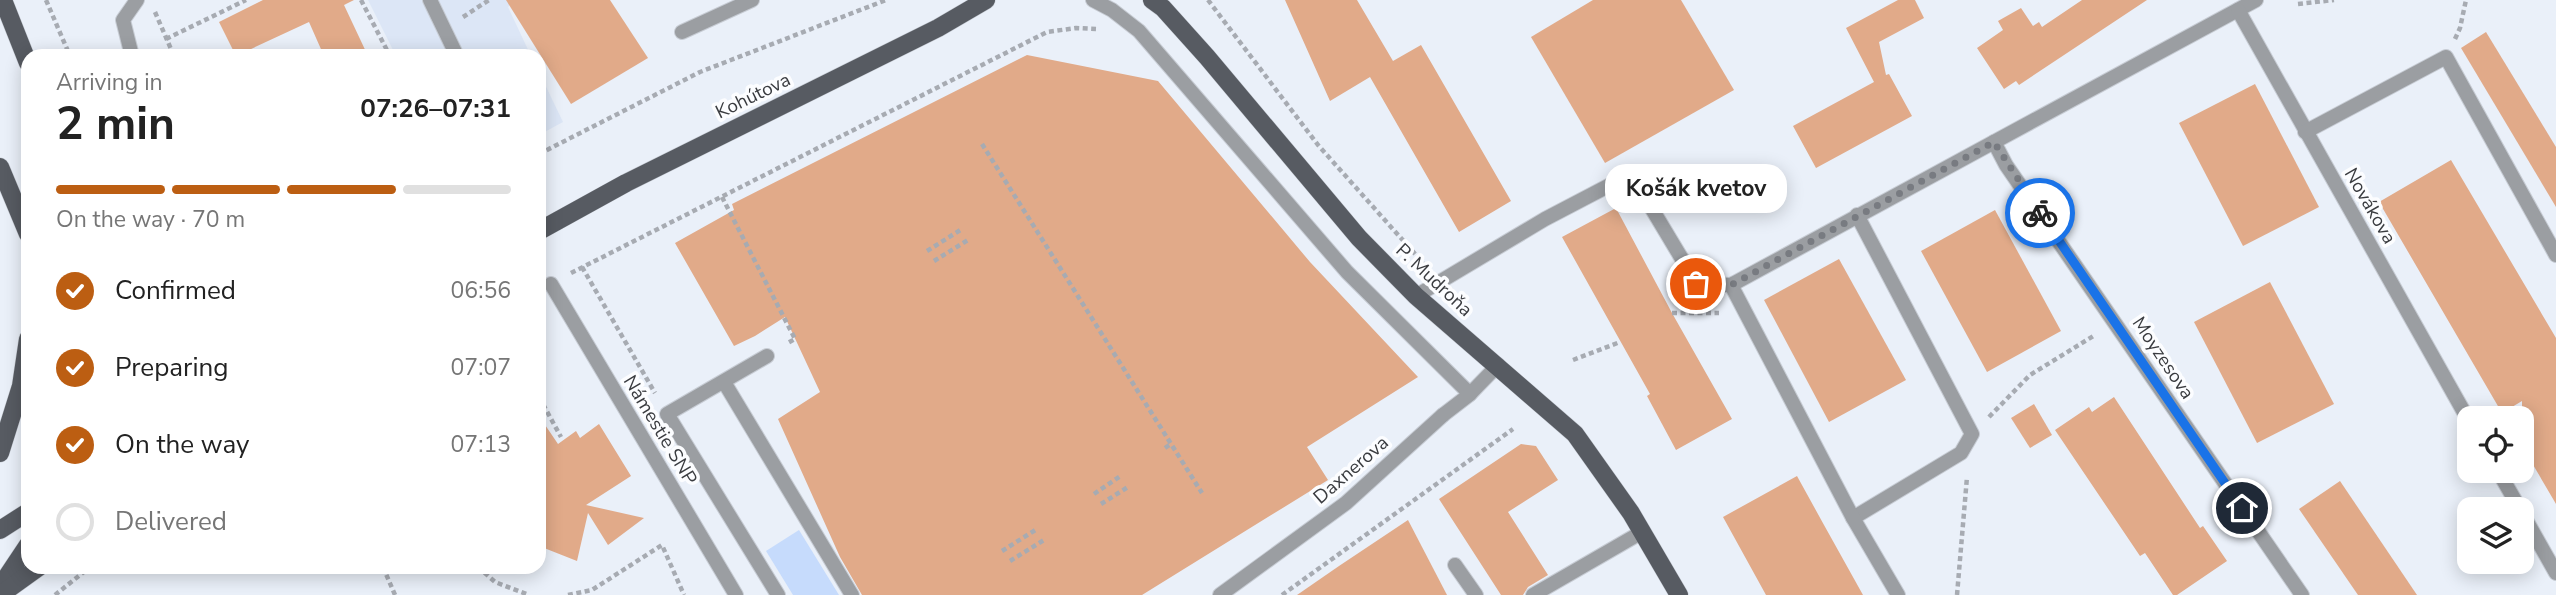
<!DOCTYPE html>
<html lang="en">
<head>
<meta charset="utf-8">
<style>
  body { margin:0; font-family:"Nunito Sans",sans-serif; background:#f6f6f6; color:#222; height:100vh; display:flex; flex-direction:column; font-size:26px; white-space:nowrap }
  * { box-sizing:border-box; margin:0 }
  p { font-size:23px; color:#767676 }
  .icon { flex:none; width:38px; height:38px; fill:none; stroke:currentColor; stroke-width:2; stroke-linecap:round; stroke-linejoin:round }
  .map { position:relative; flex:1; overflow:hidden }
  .sheet { position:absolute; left:21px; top:49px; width:525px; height:525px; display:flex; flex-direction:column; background:#fff; border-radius:21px; box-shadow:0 4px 18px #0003 }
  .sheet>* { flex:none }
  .tools { position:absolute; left:2457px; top:406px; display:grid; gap:14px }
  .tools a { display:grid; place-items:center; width:77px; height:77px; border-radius:14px; background:#fff; box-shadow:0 4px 18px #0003; font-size:35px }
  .pin { position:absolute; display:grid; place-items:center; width:60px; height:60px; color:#fff; margin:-30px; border:4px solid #fff; border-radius:50%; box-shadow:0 2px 7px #0007 }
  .courier { position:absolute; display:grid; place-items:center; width:70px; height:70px; margin:-35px; border:5px solid #1a73e8; border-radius:50%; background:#fff; color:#222; box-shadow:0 2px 9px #0007 }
  .bubble { position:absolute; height:49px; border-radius:21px; background:#fff; box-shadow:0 4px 18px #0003; font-size:23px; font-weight:700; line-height:49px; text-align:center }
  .headline em { font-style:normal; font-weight:700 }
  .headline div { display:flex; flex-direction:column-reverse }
  .headline { display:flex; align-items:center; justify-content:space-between; height:119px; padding:0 35px }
  h1 { font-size:46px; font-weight:700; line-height:52px }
  .bar { display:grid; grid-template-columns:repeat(4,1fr); gap:10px 7px; align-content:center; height:84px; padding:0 35px }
  .bar i { height:9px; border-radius:5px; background:#e0e0e0 }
  .bar .selected { background:#bc5e12 }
  .bar p { grid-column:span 4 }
  ol { padding:0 35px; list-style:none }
  li { display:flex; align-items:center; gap:21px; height:77px }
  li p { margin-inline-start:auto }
  li .icon { padding:7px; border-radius:50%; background:#bc5e12; color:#fff; stroke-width:4 }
  li:last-child { color:#767676 }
  li i { width:38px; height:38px; border:4px solid #e0e0e0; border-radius:50% }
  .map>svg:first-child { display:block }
  .built { fill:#dce6f6 }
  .green { fill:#c6dbfc }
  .building { fill:#e1aa89 }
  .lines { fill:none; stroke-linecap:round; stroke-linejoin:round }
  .lane-casing { stroke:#c7ccd4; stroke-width:16 }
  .street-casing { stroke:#c7ccd4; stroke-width:16 }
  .primary-casing { stroke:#c7ccd4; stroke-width:19 }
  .path { stroke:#a7abb2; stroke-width:4.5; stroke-dasharray:5 3.5; stroke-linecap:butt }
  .lane { stroke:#9b9ea2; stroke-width:14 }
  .street { stroke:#9b9ea2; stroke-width:14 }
  .primary { stroke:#575b62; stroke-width:18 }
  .done { stroke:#787b81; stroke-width:7; stroke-dasharray:0 12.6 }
  .route { stroke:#1a73e8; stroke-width:9 }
  .labels { text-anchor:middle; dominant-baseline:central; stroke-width:7; stroke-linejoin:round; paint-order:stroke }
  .street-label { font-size:19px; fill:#3a3c40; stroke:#fcfdff }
</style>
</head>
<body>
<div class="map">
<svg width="2556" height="595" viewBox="0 0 2556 595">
  <rect width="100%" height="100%" fill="#eaf0f9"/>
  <!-- built -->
  <g class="built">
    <path d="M 368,0 L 516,0 L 508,7 L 531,56 L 396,56 Z"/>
    <path d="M 539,72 L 563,122 L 539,135 Z"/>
  </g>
  <!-- green -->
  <path class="green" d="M 799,530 L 839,595 L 793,595 L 766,551 Z"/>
  <!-- building -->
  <g class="building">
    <path d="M 263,0 L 354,0 L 344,5 L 368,56 L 324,56 L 309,22 L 236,56 L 219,22 Z"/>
    <path d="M 506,0 L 610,0 L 648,58 L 571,104 Z"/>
    <path d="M 1285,0 L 1357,0 L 1393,61 L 1421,45 L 1511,201 L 1459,232 L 1370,77 L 1330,101 Z"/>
    <path d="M 1593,0 L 1681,0 L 1734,90 L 1605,163 L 1531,37 Z"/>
    <path d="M 1898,0 L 1915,0 L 1924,18 L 1879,42 L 1886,75 L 1889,74 L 1912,116 L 1816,168 L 1793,126 L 1874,82 L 1846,28 Z"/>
    <path d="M 2082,0 L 2147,0 L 2019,85 L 2016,81 L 2004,89 L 1977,48 L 2003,30 L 1998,21 L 2021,8 L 2033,26 L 2039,22 L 2042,27 Z"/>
    <path d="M 2486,32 L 2556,147 L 2556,207 L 2461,48 Z"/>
    <path d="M 1027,55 L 1158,81 L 1310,262 L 1418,377 L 1307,447 L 1328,480 L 1142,595 L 862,595 L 840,557 L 778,419 L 820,392 L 785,317 L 755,336 L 734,346 L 675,243 L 734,210 L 732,204 Z"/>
    <path d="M 2255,84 L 2319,207 L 2243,246 L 2179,123 Z"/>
    <path d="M 2451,160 L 2556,338 L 2556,504 L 2522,446 L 2522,401 L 2502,413 L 2379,202 Z"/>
    <path d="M 1616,208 L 1672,313 L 1732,419 L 1676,450 L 1647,396 L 1650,394 L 1562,237 Z"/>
    <path d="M 1995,210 L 2061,331 L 1987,372 L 1921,251 Z"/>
    <path d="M 1839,259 L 1906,380 L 1829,422 L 1764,300 Z"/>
    <path d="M 2270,282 L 2334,404 L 2257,443 L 2194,322 Z"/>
    <path d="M 2114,397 L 2200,528 L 2203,526 L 2227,561 L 2177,595 L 2173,595 L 2145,553 L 2140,556 L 2055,430 L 2089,407 L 2092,412 Z"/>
    <path d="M 2034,404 L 2052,435 L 2030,448 L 2011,418 Z"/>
    <path d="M 539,416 L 558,444 L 576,431 L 580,438 L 599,424 L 631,476 L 586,505 L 644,518 L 608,545 L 588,513 L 577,561 L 539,546 Z"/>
    <path d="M 1521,444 L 1536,446 L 1558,480 L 1508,512 L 1548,575 L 1528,587 L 1523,595 L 1501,595 L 1439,499 Z"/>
    <path d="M 1797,476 L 1824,525 L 1863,595 L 1766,595 L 1723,517 Z"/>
    <path d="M 2340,481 L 2417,595 L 2358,595 L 2299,509 Z"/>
    <path d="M 1408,520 L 1447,595 L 1297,595 L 1339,566 Z"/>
  </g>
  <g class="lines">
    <!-- lane casing -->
    <g class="lane-casing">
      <g id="lane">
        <path d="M 682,32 L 752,0"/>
        <path d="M 132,56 L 123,20 L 137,0"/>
        <path d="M 551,284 L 736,595"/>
        <path d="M 1853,518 L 1961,453 L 1972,434 L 1857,215"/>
        <path d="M 1455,565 L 1476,595"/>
        <path d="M 1220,595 L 1346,503 L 1443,415"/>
        <path d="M 1533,595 L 1642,532"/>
      </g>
    </g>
    <!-- street casing -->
    <g class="street-casing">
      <g id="street">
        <path d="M 430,0 L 457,56"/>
        <path d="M 1093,0 L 1112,10 L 1139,31 L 1347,272 L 1470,394"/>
        <path d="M 2256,0 L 1994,142 L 2006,165 L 2302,595"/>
        <path d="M 2238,10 L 2469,421"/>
        <path d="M 2305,132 L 2446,57 L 2556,255"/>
        <path d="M 1731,285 L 1853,518 L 1898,595"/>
        <path d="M 1416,296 L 1545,219 L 1631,174 L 1697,284 L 1731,285 L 1994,142"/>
        <path d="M 767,356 L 667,414 L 778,595"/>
        <path d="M 724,382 L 852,595"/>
        <path d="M 1443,415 L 1469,395 L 1498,365"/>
        <path d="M 2498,471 L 2520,509"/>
        <path d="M 2522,513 L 2556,573"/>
      </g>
    </g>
    <!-- primary casing -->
    <g class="primary-casing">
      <g id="primary">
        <path d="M 3,0 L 28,63"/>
        <path d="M 1152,0 L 1163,8 L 1207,57 L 1359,238 L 1416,296 L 1575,434 L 1631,513 L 1679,595"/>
        <path d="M 0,167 L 28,234"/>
        <path d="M 539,231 L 626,183 L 938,28 L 986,0"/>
        <path d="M 0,453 L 21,386 L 28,339"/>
        <path d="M 0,530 L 28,512"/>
        <path d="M 0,587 L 28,545"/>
        <path d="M 0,595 L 39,567"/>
      </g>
    </g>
    <!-- path -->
    <g class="path">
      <path d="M 46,0 L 70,56"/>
      <path d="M 361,0 L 390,56"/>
      <path d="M 1208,0 L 1318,145 L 1424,264"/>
      <path d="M 2298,4 L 2334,0"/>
      <path d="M 155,12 L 174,56"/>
      <path d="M 463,17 L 489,0"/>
      <path d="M 166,39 L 246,0"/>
      <path d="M 2455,39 L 2460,28 L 2466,0"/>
      <path d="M 982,144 L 1202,493"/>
      <path d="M 539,154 L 700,72 L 886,0"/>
      <path d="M 722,197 L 795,339 L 786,344"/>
      <path d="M 927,251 L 962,229"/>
      <path d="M 934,261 L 968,240"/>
      <path d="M 582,267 L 655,393"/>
      <path d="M 571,273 L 1047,32 L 1076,28 L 1096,29"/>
      <path d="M 1672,313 L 1719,313"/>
      <path d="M 1573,360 L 1620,342"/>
      <path d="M 539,397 L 561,437"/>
      <path d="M 1989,417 L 2030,375 L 2095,335"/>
      <path d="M 1165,448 L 1171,444"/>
      <path d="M 1094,494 L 1122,475"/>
      <path d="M 1101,504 L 1128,487"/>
      <path d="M 1002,551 L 1037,529"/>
      <path d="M 1010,561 L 1044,540"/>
      <path d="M 383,567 L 395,595"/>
      <path d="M 478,567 L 495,582 L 529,595"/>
      <path d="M 55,595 L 90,567"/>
      <path d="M 568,595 L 592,590 L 662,545 L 684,595"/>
      <path d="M 1282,595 L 1513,429"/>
      <path d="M 1957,595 L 1967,477"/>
    </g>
    <!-- lane -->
    <use href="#lane" class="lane"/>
    <!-- street -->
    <use href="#street" class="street"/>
    <!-- primary -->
    <use href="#primary" class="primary"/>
  </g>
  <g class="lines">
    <!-- done -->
    <path class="done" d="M 1696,284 L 1731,285 L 1994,142 L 2040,213"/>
    <!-- route -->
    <path class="route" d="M 2040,213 L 2242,508"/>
  </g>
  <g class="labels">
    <!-- street labels -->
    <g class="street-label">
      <text transform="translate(753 96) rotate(-26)">Kohútova</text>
      <text transform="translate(2370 206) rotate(60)">Novákova</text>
      <text transform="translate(1434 280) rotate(43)">P. Mudroňa</text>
      <text transform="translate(2163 358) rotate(56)">Moyzesova</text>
      <text transform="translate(660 430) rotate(59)">Námestie SNP</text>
      <text transform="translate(1351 470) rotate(-41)">Daxnerova</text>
    </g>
  </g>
</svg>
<div class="tools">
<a><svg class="icon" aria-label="locate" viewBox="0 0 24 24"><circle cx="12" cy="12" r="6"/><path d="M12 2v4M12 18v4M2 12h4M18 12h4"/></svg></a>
<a><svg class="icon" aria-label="layers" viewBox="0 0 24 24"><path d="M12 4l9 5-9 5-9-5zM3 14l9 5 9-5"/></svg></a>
</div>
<div class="pin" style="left:1696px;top:284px;background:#ea580c"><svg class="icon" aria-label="bag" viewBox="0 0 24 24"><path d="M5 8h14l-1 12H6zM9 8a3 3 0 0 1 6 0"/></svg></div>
<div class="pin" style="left:2242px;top:508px;background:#1f2937"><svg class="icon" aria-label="home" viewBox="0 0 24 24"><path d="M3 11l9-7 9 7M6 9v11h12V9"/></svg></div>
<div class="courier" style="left:2040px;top:213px"><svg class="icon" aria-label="bike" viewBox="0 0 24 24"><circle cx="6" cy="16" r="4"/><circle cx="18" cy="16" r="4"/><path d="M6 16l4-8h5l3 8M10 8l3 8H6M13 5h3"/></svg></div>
<div class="bubble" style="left:1605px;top:164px;width:182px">Košák kvetov</div>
<section class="sheet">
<div class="headline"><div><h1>2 min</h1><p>Arriving in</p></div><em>07:26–07:31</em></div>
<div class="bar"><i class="selected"></i><i class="selected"></i><i class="selected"></i><i></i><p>On the way · 70 m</p></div>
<ol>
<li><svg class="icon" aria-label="check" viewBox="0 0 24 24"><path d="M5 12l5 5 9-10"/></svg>Confirmed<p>06:56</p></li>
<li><svg class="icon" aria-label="check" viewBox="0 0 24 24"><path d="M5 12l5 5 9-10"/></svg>Preparing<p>07:07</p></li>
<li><svg class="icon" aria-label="check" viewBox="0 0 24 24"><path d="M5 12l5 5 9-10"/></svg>On the way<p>07:13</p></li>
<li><i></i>Delivered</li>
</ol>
</section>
</div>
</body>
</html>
